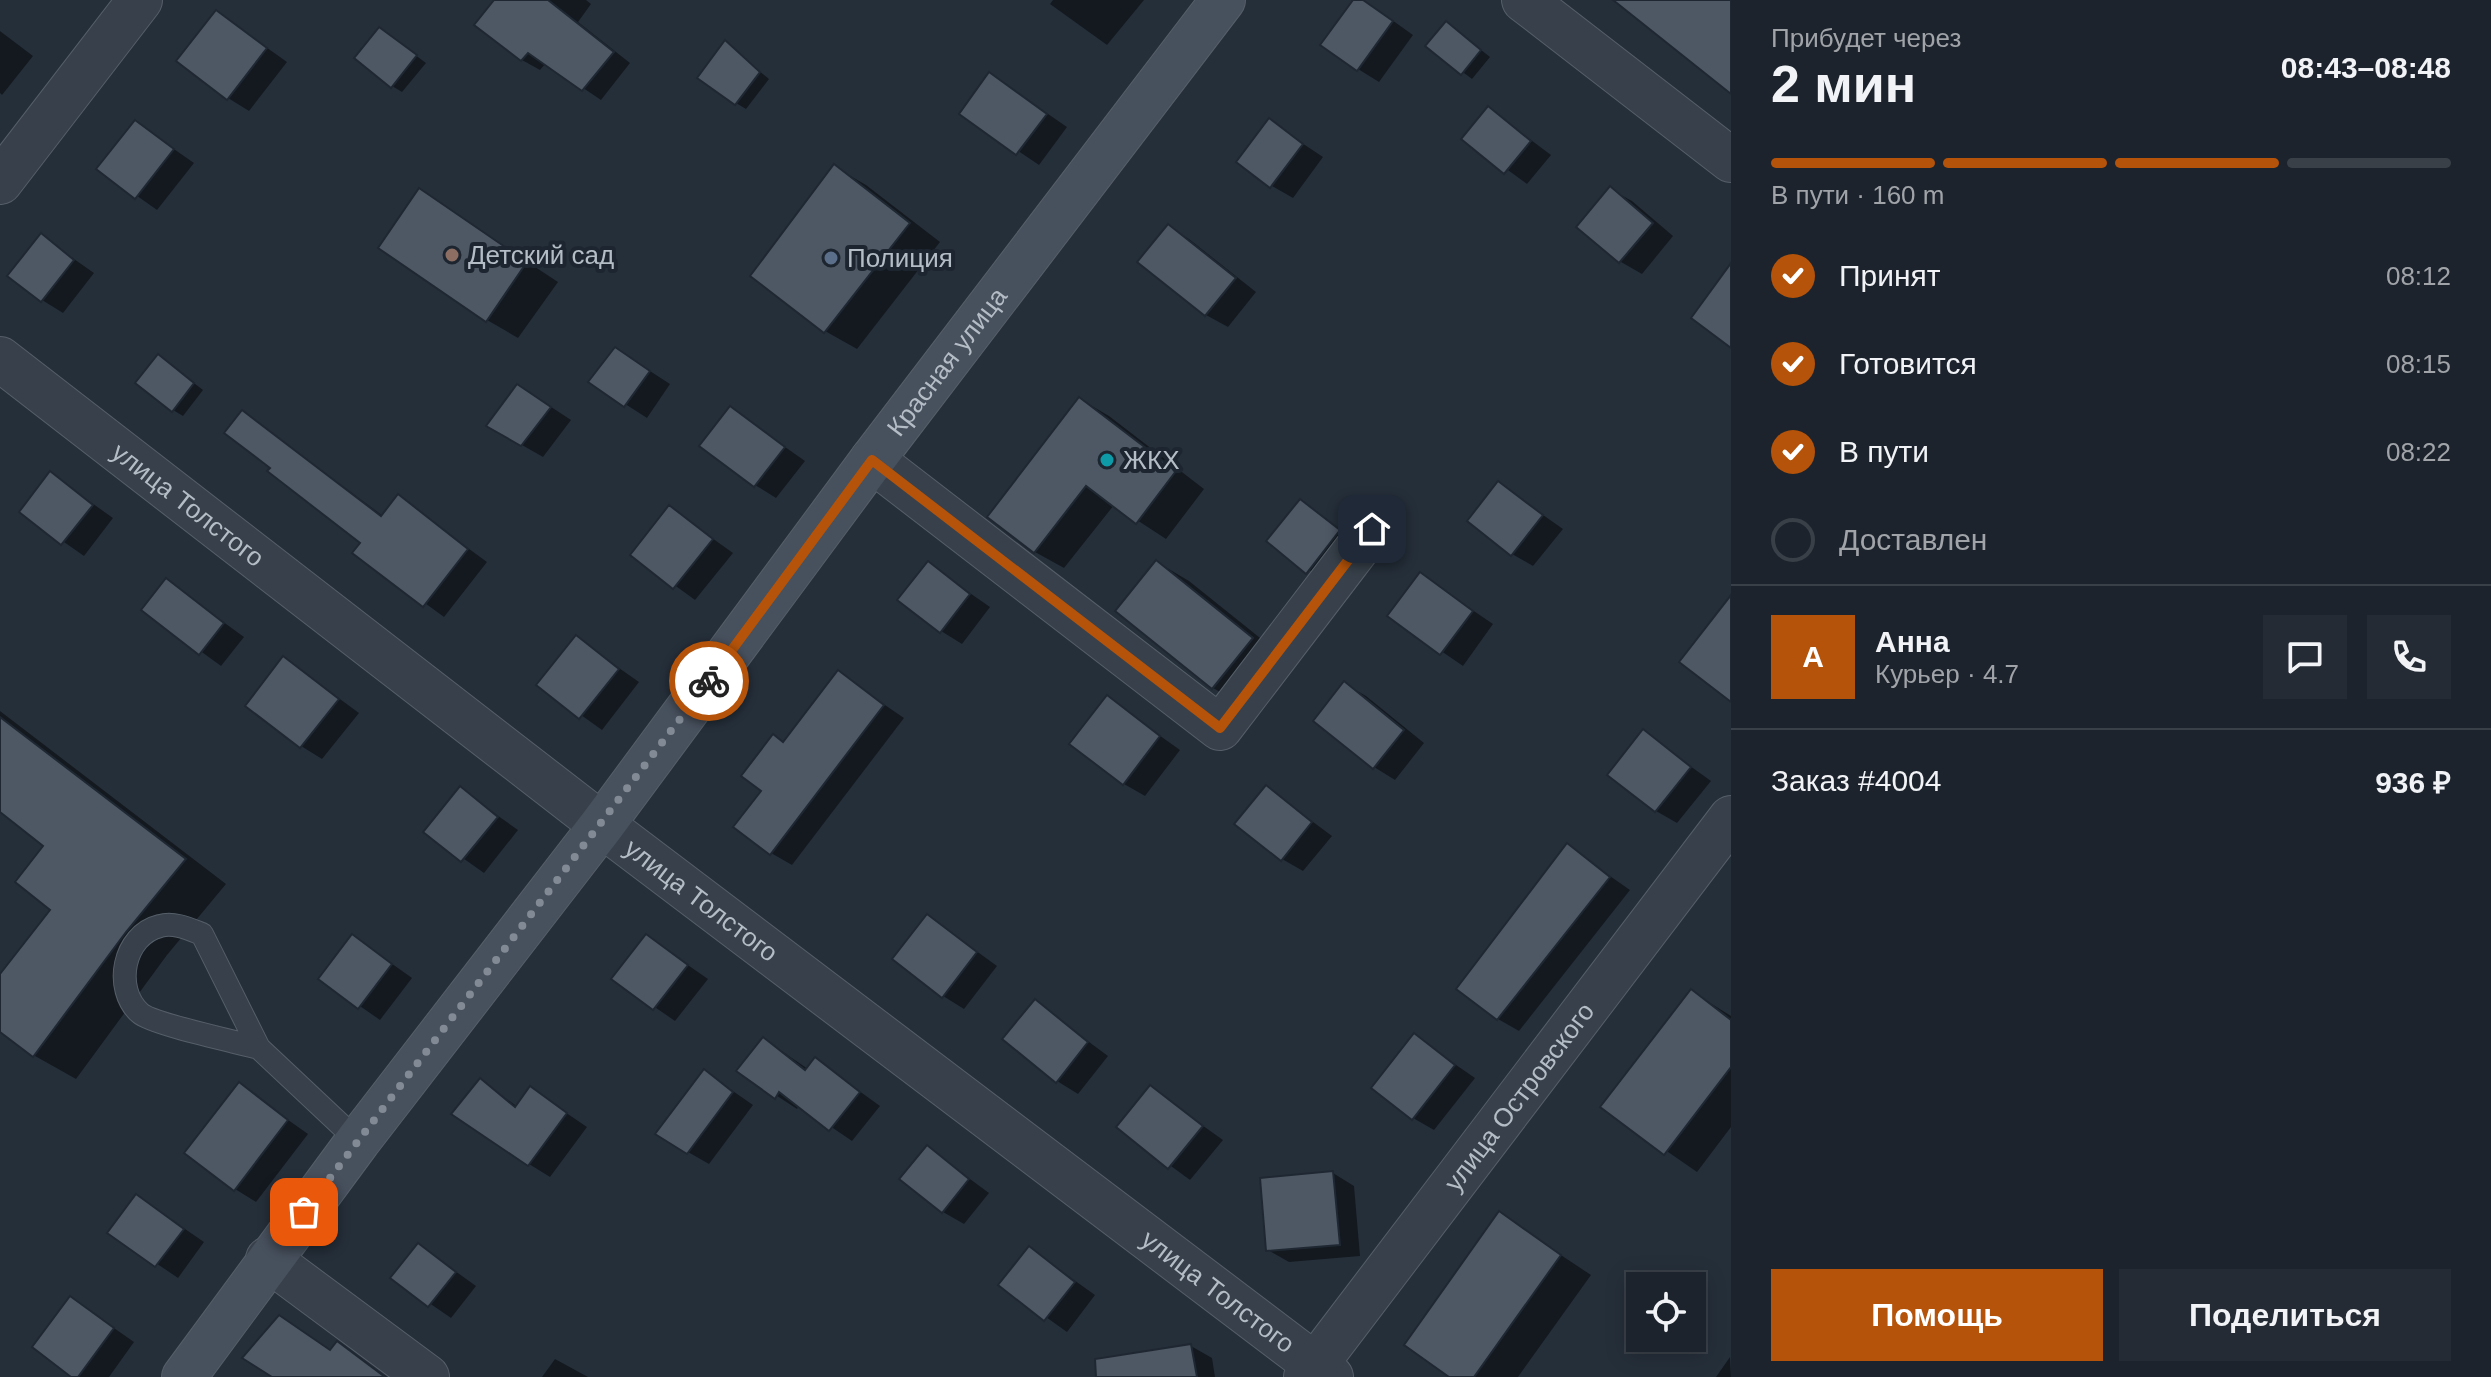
<!DOCTYPE html>
<html lang="ru">
<head>
<meta charset="utf-8">
<style>
  body { margin:0; font-family:Helvetica,sans-serif; background:#252b34; color:#f1f3f6; height:100vh; display:flex; flex-direction:column; font-size:30px; white-space:nowrap }
  * { box-sizing:border-box; margin:0 }
  p { font-size:26px; color:#a0a4a9 }
  .icon { flex:none; width:44px; height:44px; fill:none; stroke:currentColor; stroke-width:2; stroke-linecap:round; stroke-linejoin:round }
  .map { position:relative; flex:1; overflow:hidden }
  .details { display:flex; flex-direction:column; background:#1c232c; width:760px }
  .details>* { flex:none }
  .buttons { position:absolute; left:1626px; top:1272px; display:grid; gap:16px }
  .buttons a { display:grid; place-items:center; width:80px; height:80px; border-radius:0px; background:#1c232c; box-shadow:0 4px 20px #0003,0 0 0 2px #3a4048; font-size:40px }
  .pin { position:absolute; display:grid; place-items:center; width:68px; height:68px; color:#fff; margin:-34px; border-radius:16px; box-shadow:0 4px 12px #0006 }
  .courier { position:absolute; display:grid; place-items:center; width:80px; height:80px; margin:-40px; border:6px solid #b45309; border-radius:50%; background:#fff; color:#222; box-shadow:0 2px 10px #0007 }
  .headline em { font-style:normal; font-weight:600 }
  .headline div { display:flex; flex-direction:column-reverse }
  .headline { display:flex; align-items:center; justify-content:space-between; height:136px; padding:0 40px }
  h1 { font-size:52px; font-weight:600; line-height:60px }
  .bar { display:grid; grid-template-columns:repeat(4,1fr); gap:12px 8px; align-content:center; height:96px; padding:0 40px }
  .bar i { height:10px; border-radius:6px; background:#3a4048 }
  .bar .active { background:#b45309 }
  .bar p { grid-column:span 4 }
  .line { display:flex; align-items:center; gap:20px; padding:0 40px; border-top:2px solid #3a4048 }
  .line div { flex:1 }
  .round { display:grid; place-items:center; flex:none; width:84px; height:84px; border-radius:0px; background:#252b34 }
  ol { padding:0 40px; list-style:none }
  li { display:flex; align-items:center; gap:24px; height:88px }
  li p { margin-inline-start:auto }
  li .icon { padding:8px; border-radius:50%; background:#b45309; color:#fff; stroke-width:4 }
  li:last-child { color:#a0a4a9 }
  li i { width:44px; height:44px; border:4px solid #3a4048; border-radius:50% }
  .cta { display:flex; gap:16px; margin-top:auto; padding:16px 40px }
  .cta a { flex:1; height:92px; border-radius:0px; background:#b45309; color:#fff; font-size:32px; font-weight:600; line-height:92px; text-align:center }
  .cta a+a { background:#252b34; color:#f1f3f6 }
  main { display:flex; flex:1; min-height:0 }
  .map>svg:first-child { display:block }
  .shadow { fill:#0007 }
  .building { fill:#4e5865; stroke:#1f2832; stroke-width:2 }
  .lines { fill:none; stroke-linecap:round; stroke-linejoin:round }
  .lane-casing { stroke:#565f69; stroke-width:24 }
  .street-casing { stroke:#565f69; stroke-width:46 }
  .secondary-casing { stroke:#565f69; stroke-width:46 }
  .lane { stroke:#38414b; stroke-width:22 }
  .street { stroke:#38414b; stroke-width:44 }
  .secondary { stroke:#47505d; stroke-width:44 }
  .done { stroke:#828b95; stroke-width:8; stroke-dasharray:0 14.4 }
  .route { stroke:#b45309; stroke-width:10 }
  .education-dot { fill:#8d6e63; stroke:#1d2630; stroke-width:3 }
  .service-dot { fill:#5c6f8a; stroke:#1d2630; stroke-width:3 }
  .culture-dot { fill:#0f9aa8; stroke:#1d2630; stroke-width:3 }
  .labels { text-anchor:middle; dominant-baseline:central; stroke-width:8; stroke-linejoin:round; paint-order:stroke }
  .poi-label { font-size:26px; fill:#b4bcc6; stroke:#1d2630; text-anchor:start }
  .street-label { font-size:26px; fill:#b4bcc6; stroke:#1d2630 }
</style>
</head>
<body>
<main>
<div class="map">
<svg width="1731" height="1377" viewBox="0 0 1731 1377">
  <rect width="100%" height="100%" fill="#252f3a"/>
  <!-- shadow -->
  <g class="shadow">
    <path d="M 496,0 L 586,0 L 591,4 L 578,22 L 630,63 L 601,100 L 546,63 L 540,70 L 522,60 Z"/>
    <path d="M 1053,0 L 1144,0 L 1107,45 L 1050,4 Z"/>
    <path d="M 1355,0 L 1378,10 L 1413,35 L 1379,82 L 1358,69 Z"/>
    <path d="M 217,12 L 287,62 L 249,111 L 228,98 Z"/>
    <path d="M 1456,30 L 1490,57 L 1472,79 L 1428,46 Z"/>
    <path d="M 0,31 L 33,56 L 2,95 L 0,93 Z"/>
    <path d="M 390,36 L 426,63 L 402,92 L 392,86 Z"/>
    <path d="M 725,43 L 769,79 L 746,109 L 736,103 Z"/>
    <path d="M 990,74 L 1067,127 L 1039,165 L 962,113 Z"/>
    <path d="M 1488,108 L 1551,155 L 1527,184 L 1464,138 Z"/>
    <path d="M 1269,121 L 1323,157 L 1293,198 L 1272,186 Z"/>
    <path d="M 135,122 L 194,163 L 157,210 L 99,169 Z"/>
    <path d="M 835,167 L 866,185 L 940,242 L 857,349 L 825,331 Z"/>
    <path d="M 1610,189 L 1632,201 L 1673,236 L 1642,274 L 1621,262 L 1578,227 Z"/>
    <path d="M 420,191 L 558,282 L 518,338 L 487,320 Z"/>
    <path d="M 1168,227 L 1189,239 L 1256,292 L 1228,327 L 1206,315 L 1140,262 Z"/>
    <path d="M 41,236 L 94,273 L 63,313 L 42,300 Z"/>
    <path d="M 616,349 L 670,384 L 647,418 L 591,382 Z"/>
    <path d="M 168,363 L 203,390 L 183,416 L 173,410 Z"/>
    <path d="M 539,399 L 571,420 L 543,457 L 489,426 Z"/>
    <path d="M 1080,399 L 1109,416 L 1204,489 L 1166,539 L 1114,505 L 1064,568 L 1035,552 Z"/>
    <path d="M 731,409 L 805,461 L 776,498 L 755,485 Z"/>
    <path d="M 243,412 L 383,516 L 398,497 L 487,562 L 444,617 L 355,552 L 362,543 L 272,467 Z"/>
    <path d="M 51,474 L 113,518 L 84,556 L 21,512 Z"/>
    <path d="M 1499,484 L 1563,529 L 1533,566 L 1512,554 Z"/>
    <path d="M 1301,502 L 1360,544 L 1329,584 L 1269,541 Z"/>
    <path d="M 670,508 L 733,553 L 695,600 L 633,555 Z"/>
    <path d="M 1157,562 L 1189,581 L 1284,657 L 1245,706 L 1213,688 Z"/>
    <path d="M 928,564 L 990,607 L 962,644 L 941,631 Z"/>
    <path d="M 1421,575 L 1493,624 L 1463,666 L 1390,616 Z"/>
    <path d="M 167,581 L 244,637 L 221,666 L 144,610 Z"/>
    <path d="M 576,638 L 639,682 L 602,730 L 539,685 Z"/>
    <path d="M 284,658 L 359,713 L 322,759 L 301,746 Z"/>
    <path d="M 838,673 L 904,718 L 792,865 L 771,853 L 763,791 Z"/>
    <path d="M 1345,684 L 1366,696 L 1424,743 L 1395,780 L 1374,767 Z"/>
    <path d="M 1107,698 L 1180,750 L 1145,796 L 1124,784 Z"/>
    <path d="M 0,711 L 226,884 L 167,955 L 76,1079 L 35,1056 L 0,1029 L 0,974 L 53,909 L 46,845 L 0,810 Z"/>
    <path d="M 1643,732 L 1711,781 L 1677,823 L 1656,811 Z"/>
    <path d="M 1266,787 L 1332,836 L 1303,871 L 1282,859 Z"/>
    <path d="M 460,789 L 518,830 L 484,873 L 426,832 Z"/>
    <path d="M 1567,846 L 1630,890 L 1519,1031 L 1498,1019 Z"/>
    <path d="M 928,916 L 997,966 L 964,1009 L 943,996 Z"/>
    <path d="M 353,936 L 412,978 L 380,1020 L 321,979 Z"/>
    <path d="M 646,936 L 708,979 L 675,1021 L 614,979 Z"/>
    <path d="M 1691,991 L 1731,1016 L 1731,1127 L 1697,1172 L 1603,1107 Z"/>
    <path d="M 1035,1002 L 1108,1056 L 1078,1094 L 1057,1081 Z"/>
    <path d="M 1414,1036 L 1475,1078 L 1434,1130 L 1413,1118 Z"/>
    <path d="M 764,1039 L 808,1069 L 815,1059 L 880,1106 L 852,1141 L 799,1105 L 797,1109 L 739,1071 Z"/>
    <path d="M 704,1071 L 753,1105 L 709,1164 L 688,1152 Z"/>
    <path d="M 481,1081 L 518,1107 L 531,1089 L 587,1127 L 550,1177 L 529,1164 Z"/>
    <path d="M 239,1085 L 308,1134 L 256,1202 L 235,1189 Z"/>
    <path d="M 1150,1088 L 1223,1140 L 1190,1180 L 1118,1127 Z"/>
    <path d="M 928,1148 L 989,1193 L 964,1224 L 943,1212 Z"/>
    <path d="M 1333,1173 L 1354,1186 L 1360,1256 L 1289,1262 L 1268,1250 Z"/>
    <path d="M 137,1196 L 204,1242 L 178,1278 L 110,1232 Z"/>
    <path d="M 1499,1214 L 1591,1275 L 1518,1377 L 1452,1377 Z"/>
    <path d="M 419,1245 L 476,1286 L 451,1318 L 393,1278 Z"/>
    <path d="M 1029,1248 L 1095,1295 L 1067,1332 L 1001,1285 Z"/>
    <path d="M 71,1298 L 134,1342 L 109,1377 L 74,1377 Z"/>
    <path d="M 300,1330 L 332,1351 L 337,1344 L 387,1377 L 275,1377 Z"/>
    <path d="M 1191,1346 L 1212,1358 L 1215,1377 L 1133,1377 Z"/>
    <path d="M 1730,1357 L 1731,1377 L 1716,1377 Z"/>
    <path d="M 555,1359 L 588,1377 L 542,1377 Z"/>
  </g>
  <!-- building -->
  <g class="building">
    <path d="M 494,0 L 548,0 L 614,52 L 582,91 L 528,53 L 521,61 L 474,25 Z"/>
    <path d="M 1353,0 L 1363,0 L 1393,21 L 1357,71 L 1320,45 Z"/>
    <path d="M 1613,0 L 1731,0 L 1731,94 Z"/>
    <path d="M 216,10 L 267,48 L 227,100 L 176,61 Z"/>
    <path d="M 1446,21 L 1481,50 L 1461,75 L 1425,46 Z"/>
    <path d="M 379,27 L 417,55 L 391,88 L 354,58 Z"/>
    <path d="M 725,40 L 760,72 L 735,105 L 697,78 Z"/>
    <path d="M 989,72 L 1047,114 L 1016,155 L 959,114 Z"/>
    <path d="M 1488,106 L 1531,141 L 1504,174 L 1461,139 Z"/>
    <path d="M 1269,118 L 1303,144 L 1270,188 L 1236,162 Z"/>
    <path d="M 135,120 L 174,149 L 135,199 L 96,169 Z"/>
    <path d="M 834,164 L 910,223 L 824,333 L 750,276 Z"/>
    <path d="M 1610,186 L 1653,223 L 1619,263 L 1576,227 Z"/>
    <path d="M 419,188 L 527,262 L 486,322 L 378,248 Z"/>
    <path d="M 1168,224 L 1236,278 L 1205,316 L 1137,262 Z"/>
    <path d="M 41,233 L 74,260 L 41,302 L 7,276 Z"/>
    <path d="M 1731,263 L 1731,348 L 1691,318 Z"/>
    <path d="M 615,347 L 650,371 L 624,407 L 588,382 Z"/>
    <path d="M 158,354 L 194,383 L 172,412 L 135,383 Z"/>
    <path d="M 517,384 L 551,407 L 521,446 L 486,426 Z"/>
    <path d="M 1079,397 L 1176,471 L 1136,524 L 1086,486 L 1034,553 L 987,517 Z"/>
    <path d="M 730,406 L 785,447 L 754,487 L 699,446 Z"/>
    <path d="M 242,410 L 381,516 L 398,494 L 468,549 L 423,607 L 352,553 L 360,543 L 267,471 L 270,468 L 224,433 Z"/>
    <path d="M 50,471 L 93,505 L 61,545 L 19,512 Z"/>
    <path d="M 1498,481 L 1543,515 L 1511,556 L 1467,521 Z"/>
    <path d="M 1300,499 L 1340,530 L 1306,574 L 1266,541 Z"/>
    <path d="M 669,505 L 713,539 L 673,589 L 630,555 Z"/>
    <path d="M 1156,560 L 1253,638 L 1212,689 L 1115,611 Z"/>
    <path d="M 928,561 L 970,594 L 940,633 L 897,600 Z"/>
    <path d="M 1420,572 L 1473,611 L 1440,655 L 1387,616 Z"/>
    <path d="M 166,578 L 224,623 L 199,655 L 141,610 Z"/>
    <path d="M 1731,595 L 1731,702 L 1679,662 Z"/>
    <path d="M 576,635 L 619,669 L 579,719 L 536,685 Z"/>
    <path d="M 283,656 L 339,699 L 300,748 L 245,706 Z"/>
    <path d="M 838,670 L 884,705 L 770,855 L 733,827 L 761,791 L 741,776 L 773,734 L 783,742 Z"/>
    <path d="M 1344,681 L 1404,730 L 1373,769 L 1313,721 Z"/>
    <path d="M 1107,695 L 1160,736 L 1123,785 L 1069,744 Z"/>
    <path d="M 0,717 L 186,859 L 126,932 L 33,1057 L 0,1032 L 0,974 L 50,910 L 15,882 L 43,846 L 0,812 Z"/>
    <path d="M 1643,729 L 1691,767 L 1655,812 L 1607,775 Z"/>
    <path d="M 1266,785 L 1312,822 L 1281,861 L 1234,824 Z"/>
    <path d="M 460,786 L 498,817 L 461,862 L 423,832 Z"/>
    <path d="M 1567,843 L 1610,877 L 1497,1020 L 1456,989 Z"/>
    <path d="M 927,914 L 977,952 L 942,998 L 892,959 Z"/>
    <path d="M 352,934 L 392,964 L 358,1009 L 318,979 Z"/>
    <path d="M 646,934 L 688,965 L 653,1010 L 611,979 Z"/>
    <path d="M 1691,989 L 1731,1020 L 1731,1067 L 1664,1155 L 1600,1107 Z"/>
    <path d="M 1035,999 L 1088,1042 L 1056,1083 L 1002,1039 Z"/>
    <path d="M 1414,1033 L 1455,1065 L 1412,1120 L 1371,1088 Z"/>
    <path d="M 763,1037 L 805,1070 L 815,1057 L 860,1092 L 829,1131 L 779,1092 L 775,1099 L 736,1071 Z"/>
    <path d="M 704,1069 L 733,1092 L 687,1154 L 655,1134 Z"/>
    <path d="M 480,1078 L 515,1107 L 530,1086 L 567,1113 L 528,1166 L 451,1114 Z"/>
    <path d="M 239,1082 L 288,1120 L 234,1191 L 184,1153 Z"/>
    <path d="M 1150,1085 L 1203,1126 L 1168,1169 L 1116,1127 Z"/>
    <path d="M 927,1145 L 969,1179 L 942,1213 L 899,1179 Z"/>
    <path d="M 1333,1171 L 1340,1245 L 1266,1251 L 1260,1178 Z"/>
    <path d="M 136,1194 L 184,1229 L 155,1267 L 107,1233 Z"/>
    <path d="M 1499,1211 L 1561,1255 L 1474,1377 L 1449,1377 L 1404,1345 Z"/>
    <path d="M 418,1243 L 456,1272 L 428,1307 L 390,1278 Z"/>
    <path d="M 1029,1246 L 1075,1282 L 1044,1321 L 998,1285 Z"/>
    <path d="M 70,1296 L 114,1328 L 78,1377 L 71,1377 L 32,1347 Z"/>
    <path d="M 279,1315 L 330,1350 L 337,1341 L 385,1377 L 272,1377 L 242,1358 Z"/>
    <path d="M 1191,1344 L 1197,1377 L 1096,1377 L 1095,1359 Z"/>
  </g>
  <g class="lines">
    <!-- lane casing -->
    <g class="lane-casing">
      <path id="lane" d="M 259,1048 C 237,1042 152,1024 140,1013 C 113,989 123,935 160,926 C 174,922 189,929 202,934 L 259,1048 L 358,1141"/>
    </g>
    <!-- street casing -->
    <g class="street-casing">
      <g id="street">
        <path d="M 1524,0 L 1731,160"/>
        <path d="M 0,182 L 140,0"/>
        <path id="s1" d="M 0,359 L 602,825 L 1331,1377"/>
        <path d="M 872,460 L 1220,728 L 1372,529"/>
        <path d="M 268,1259 L 427,1377"/>
        <path id="s2" d="M 1306,1377 L 1731,818"/>
      </g>
    </g>
    <!-- secondary casing -->
    <g class="secondary-casing">
      <g id="secondary">
        <path id="s3" d="M 184,1377 L 358,1141 L 602,825 L 872,460 L 1223,0"/>
      </g>
    </g>
    <!-- lane -->
    <use href="#lane" class="lane"/>
    <!-- street -->
    <use href="#street" class="street"/>
    <!-- secondary -->
    <use href="#secondary" class="secondary"/>
  </g>
  <g class="lines">
    <!-- done -->
    <path class="done" d="M 304,1212 L 709,681"/>
    <!-- route -->
    <path class="route" d="M 709,681 L 872,460 L 1220,728 L 1372,529"/>
  </g>
  <!-- markers -->
  <circle class="education-dot" cx="452" cy="255" r="8"/>
  <circle class="service-dot" cx="831" cy="258" r="8"/>
  <circle class="culture-dot" cx="1107" cy="460" r="8"/>
  <g class="labels">
    <!-- poi labels -->
    <g class="poi-label">
      <text x="468" y="255">Детский сад</text>
      <text x="847" y="258">Полиция</text>
      <text x="1123" y="460">ЖКХ</text>
    </g>
    <!-- street labels -->
    <g class="street-label">
      <text stroke="none"><textPath href="#s3" startOffset="1270">Красная улица</textPath></text>
      <text stroke="none"><textPath href="#s1" startOffset="238">улица Толстого</textPath></text>
      <text stroke="none"><textPath href="#s1" startOffset="886">улица Толстого</textPath></text>
      <text stroke="none"><textPath href="#s2" startOffset="352">улица Островского</textPath></text>
      <text stroke="none"><textPath href="#s1" startOffset="1534">улица Толстого</textPath></text>
    </g>
  </g>
</svg>
<div class="buttons">
<a><svg class="icon" aria-label="locate" viewBox="0 0 24 24"><circle cx="12" cy="12" r="6"/><path d="M12 2v4M12 18v4M2 12h4M18 12h4"/></svg></a>
</div>
<div class="pin" style="left:304px;top:1212px;background:#ea580c"><svg class="icon" aria-label="bag" viewBox="0 0 24 24"><path d="M5 8h14l-1 12H6zM9 8a3 3 0 0 1 6 0"/></svg></div>
<div class="pin" style="left:1372px;top:529px;background:#1f2937"><svg class="icon" aria-label="home" viewBox="0 0 24 24"><path d="M3 11l9-7 9 7M6 9v11h12V9"/></svg></div>
<div class="courier" style="left:709px;top:681px"><svg class="icon" aria-label="bike" viewBox="0 0 24 24"><circle cx="6" cy="16" r="4"/><circle cx="18" cy="16" r="4"/><path d="M6 16l4-8h5l3 8M10 8l3 8H6M13 5h3"/></svg></div>
</div>
<section class="details">
<div class="headline"><div><h1>2 мин</h1><p>Прибудет через</p></div><em>08:43–08:48</em></div>
<div class="bar"><i class="active"></i><i class="active"></i><i class="active"></i><i></i><p>В пути · 160 m</p></div>
<ol>
<li><svg class="icon" aria-label="check" viewBox="0 0 24 24"><path d="M5 12l5 5 9-10"/></svg>Принят<p>08:12</p></li>
<li><svg class="icon" aria-label="check" viewBox="0 0 24 24"><path d="M5 12l5 5 9-10"/></svg>Готовится<p>08:15</p></li>
<li><svg class="icon" aria-label="check" viewBox="0 0 24 24"><path d="M5 12l5 5 9-10"/></svg>В пути<p>08:22</p></li>
<li><i></i>Доставлен</li>
</ol>
<div class="line" style="height:144px"><b class="round" style="background:#b45309;color:#fff">А</b><div><b>Анна</b><p>Курьер · 4.7</p></div><a class="round"><svg class="icon" aria-label="chat" viewBox="0 0 24 24"><path d="M4 5h16v11H9l-5 4z"/></svg></a><a class="round"><svg class="icon" aria-label="phone" viewBox="0 0 24 24"><path d="M5 4h4l2 5-3 2q2 4 5 5l2-3 5 2v4C11 20 4 13 5 4z"/></svg></a></div>
<div class="line" style="height:104px"><div>Заказ #4004</div><b>936 ₽</b></div>
<div class="cta"><a>Помощь</a><a>Поделиться</a></div>
</section>
</main>
</body>
</html>
